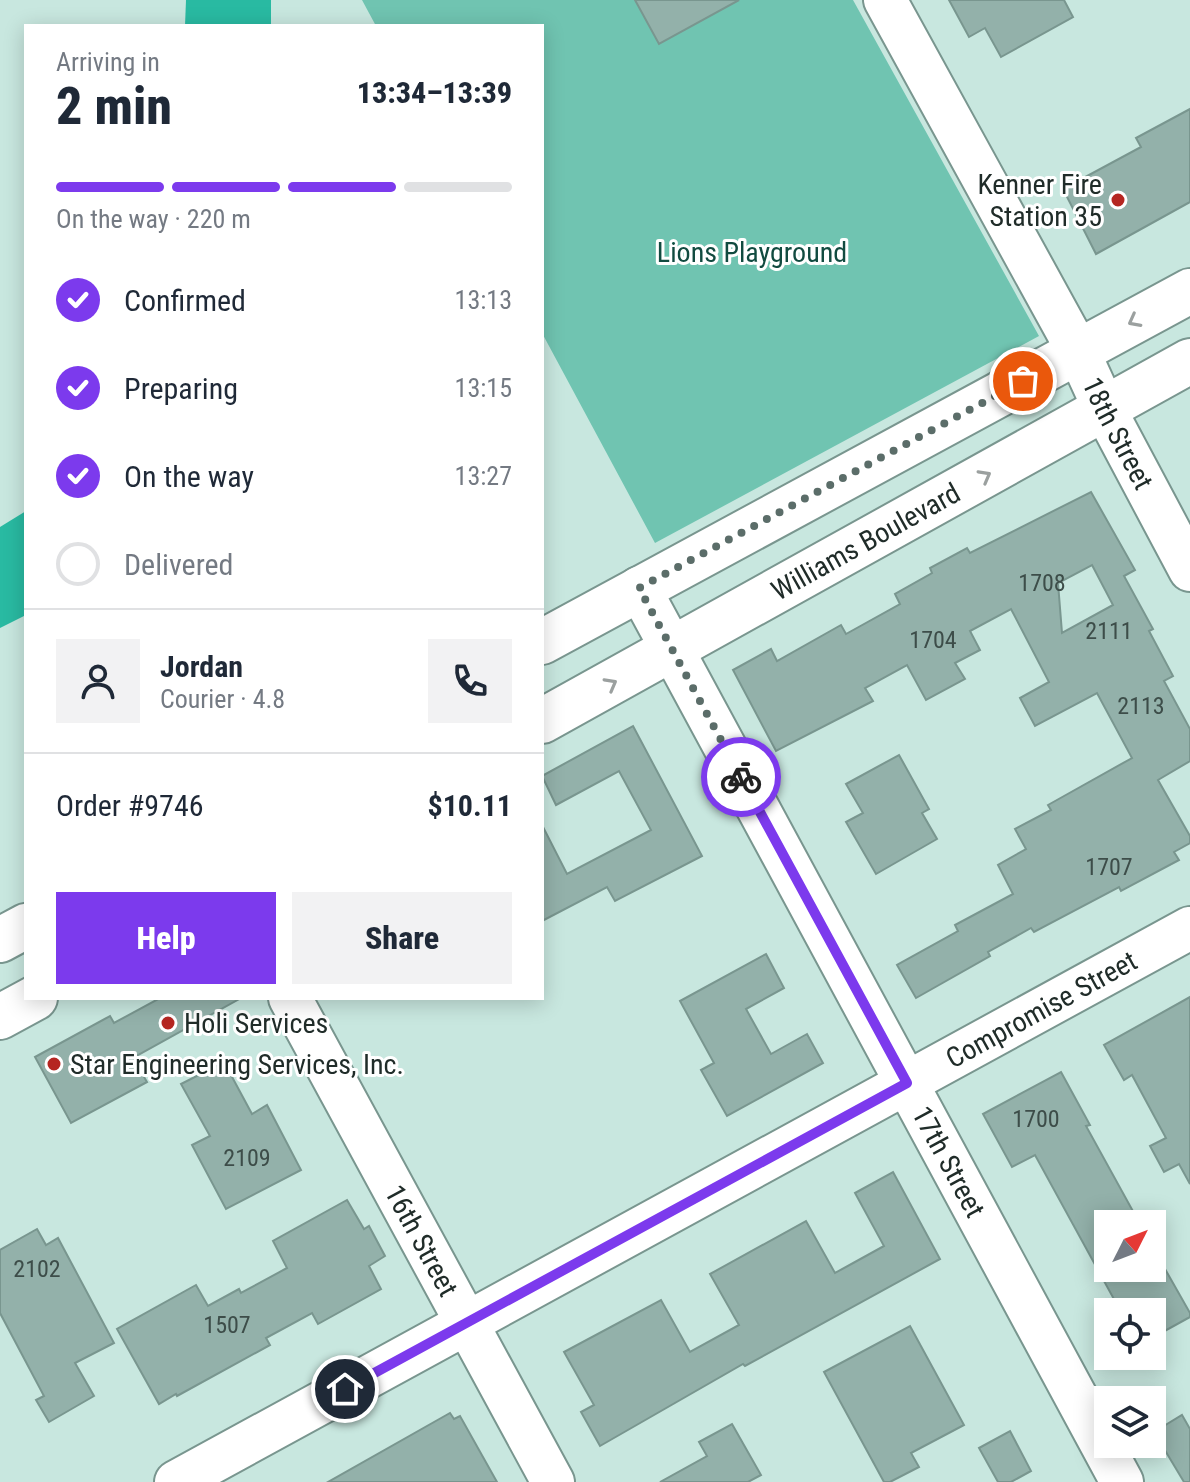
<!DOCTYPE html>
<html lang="en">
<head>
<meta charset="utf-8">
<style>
  body { margin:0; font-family:"Roboto Condensed",sans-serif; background:#f2f2f3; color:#1f2937; height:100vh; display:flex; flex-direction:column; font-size:30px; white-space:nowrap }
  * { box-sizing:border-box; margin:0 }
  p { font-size:26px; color:#747a83 }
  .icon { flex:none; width:44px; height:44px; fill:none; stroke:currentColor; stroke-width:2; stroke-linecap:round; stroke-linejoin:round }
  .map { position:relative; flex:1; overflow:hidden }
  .side { position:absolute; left:24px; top:24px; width:520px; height:976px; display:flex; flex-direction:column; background:#fff; border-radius:0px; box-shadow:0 4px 20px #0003 }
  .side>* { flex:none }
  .needle { width:52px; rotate:48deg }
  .buttons { position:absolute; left:1094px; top:1210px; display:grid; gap:16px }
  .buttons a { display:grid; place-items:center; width:72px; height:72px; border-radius:0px; background:#fff; box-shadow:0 4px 20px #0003; font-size:40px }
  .pin { position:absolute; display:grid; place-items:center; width:68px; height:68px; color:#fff; margin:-34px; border:4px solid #fff; border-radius:50%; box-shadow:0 2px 8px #0007 }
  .courier { position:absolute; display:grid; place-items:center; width:80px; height:80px; margin:-40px; border:6px solid #7c3aed; border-radius:50%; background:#fff; color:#222; box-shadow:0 2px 10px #0007 }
  .headline em { font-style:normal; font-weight:800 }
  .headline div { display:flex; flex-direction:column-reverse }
  .headline { display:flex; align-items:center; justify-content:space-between; height:136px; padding:0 32px }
  h1 { font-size:52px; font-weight:800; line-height:60px }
  .bar { display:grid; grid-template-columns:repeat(4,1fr); gap:12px 8px; align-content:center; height:96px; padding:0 32px }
  .bar i { height:10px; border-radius:6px; background:#e0e1e3 }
  .bar .current { background:#7c3aed }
  .bar p { grid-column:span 4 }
  .line { display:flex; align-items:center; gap:20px; padding:0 32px; border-top:2px solid #e0e1e3 }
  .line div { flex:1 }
  .round { display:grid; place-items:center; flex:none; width:84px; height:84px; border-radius:0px; background:#f2f2f3 }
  ol { padding:0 32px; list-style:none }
  li { display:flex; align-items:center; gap:24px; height:88px }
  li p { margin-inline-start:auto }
  li .icon { padding:8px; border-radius:50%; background:#7c3aed; color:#fff; stroke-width:4 }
  li:last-child { color:#747a83 }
  li i { width:44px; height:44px; border:4px solid #e0e1e3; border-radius:50% }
  .button { display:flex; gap:16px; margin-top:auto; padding:16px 32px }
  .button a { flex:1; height:92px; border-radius:0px; background:#7c3aed; color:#fff; font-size:32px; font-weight:800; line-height:92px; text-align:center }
  .button a+a { background:#f2f2f3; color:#1f2937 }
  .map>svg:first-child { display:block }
  .green { fill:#70c4b1 }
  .forest { fill:#29baa2 }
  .building { fill:#93b1aa; stroke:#79968f; stroke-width:2; fill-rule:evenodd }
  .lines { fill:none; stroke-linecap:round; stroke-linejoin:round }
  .minor-casing { stroke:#79968f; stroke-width:46 }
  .major-casing { stroke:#79968f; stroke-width:48 }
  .minor { stroke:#fff; stroke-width:42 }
  .major { stroke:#fff; stroke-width:44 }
  .oneway { stroke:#9ba09f }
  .done { stroke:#5b6d69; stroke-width:8; stroke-dasharray:0 14.4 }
  .route { stroke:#7c3aed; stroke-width:10 }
  .poi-dot { fill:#b52621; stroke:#fff; stroke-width:3 }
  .labels { text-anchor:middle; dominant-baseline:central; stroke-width:6; stroke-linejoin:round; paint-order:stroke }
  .number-label { font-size:24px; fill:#3d4d49 }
  .poi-label { font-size:28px; fill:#202c29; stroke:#fff; text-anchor:start }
  .park-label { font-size:28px; fill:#114b40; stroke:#fff }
  .street-label { font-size:28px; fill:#202c29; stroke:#fff }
</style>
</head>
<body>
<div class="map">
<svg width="1190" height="1482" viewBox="0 0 1190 1482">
  <rect width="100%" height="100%" fill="#c8e7df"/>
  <!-- green -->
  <path class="green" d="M 362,0 L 853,0 L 1039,336 L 655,543 L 542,333 L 542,26 L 376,26 Z"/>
  <!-- forest -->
  <g class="forest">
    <path d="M 186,0 L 271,0 L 271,26 L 185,26 Z"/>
    <path d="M 26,511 L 26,615 L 0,628 L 0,527 Z"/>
  </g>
  <!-- building -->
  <g class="building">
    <path d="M 635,0 L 739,0 L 659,44 Z"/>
    <path d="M 949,0 L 1064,0 L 1073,17 L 1001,57 L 985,28 L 969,37 Z"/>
    <path d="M 1190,109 L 1190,202 L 1096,254 L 1063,189 L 1141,147 L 1136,138 Z"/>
    <path d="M 1091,492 L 1135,570 L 1124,576 L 1153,629 L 1149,631 L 1173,676 L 1164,681 L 1190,729 L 1190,761 L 1158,780 L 1190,836 L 1190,843 L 1174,852 L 1179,860 L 1121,891 L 1119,887 L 1034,932 L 1031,928 L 988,952 L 990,956 L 916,998 L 897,965 L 958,931 L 955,925 L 1013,894 L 998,865 L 1026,849 L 1015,829 L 1051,810 L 1048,805 L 1132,758 L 1097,693 L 1035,726 L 1020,698 L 1049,682 L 1011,609 L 970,631 L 980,650 L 955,663 L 965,679 L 926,700 L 907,665 L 865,688 L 873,701 L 776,751 L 733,670 L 771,649 L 777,661 L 841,625 L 846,634 L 900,604 L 895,594 L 932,573 L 930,568 L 967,548 L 970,553 ZM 1092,565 L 1113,605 L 1062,633 L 1058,583 Z"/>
    <path d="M 633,726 L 702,856 L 615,901 L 607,887 L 542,921 L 542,825 L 567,874 L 651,830 L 619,771 L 556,805 L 542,776 Z"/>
    <path d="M 899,755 L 929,809 L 922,813 L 937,839 L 876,874 L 846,822 L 863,813 L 846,784 Z"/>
    <path d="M 766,954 L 784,988 L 746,1009 L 771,1054 L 807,1034 L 823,1063 L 727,1116 L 701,1070 L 714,1063 L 680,1001 Z"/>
    <path d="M 1190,997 L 1190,1184 L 1179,1164 L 1164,1172 L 1150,1146 L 1166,1138 L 1132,1075 L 1124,1080 L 1104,1045 Z"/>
    <path d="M 160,998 L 241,998 L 133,1058 L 147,1082 L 71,1123 L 35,1057 L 110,1016 L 114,1023 Z"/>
    <path d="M 224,1062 L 252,1114 L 267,1105 L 301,1170 L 226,1209 L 192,1145 L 210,1136 L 181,1084 Z"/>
    <path d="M 1061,1072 L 1090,1125 L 1086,1126 L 1140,1224 L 1108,1224 L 1108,1268 L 1152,1268 L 1152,1246 L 1190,1313 L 1190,1317 L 1152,1338 L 1152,1312 L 1121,1312 L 1035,1155 L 1012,1167 L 983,1114 Z"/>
    <path d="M 893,1172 L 940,1259 L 745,1366 L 743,1364 L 600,1446 L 581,1412 L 594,1405 L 564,1352 L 661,1300 L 690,1352 L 739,1325 L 710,1274 L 806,1221 L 835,1273 L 855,1262 L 884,1246 L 855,1193 Z"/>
    <path d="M 347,1200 L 364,1229 L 369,1226 L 385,1256 L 369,1266 L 381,1289 L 318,1324 L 312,1313 L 266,1338 L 270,1345 L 177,1396 L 176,1394 L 159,1404 L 117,1329 L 196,1285 L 208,1306 L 239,1289 L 241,1293 L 287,1268 L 273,1241 Z"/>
    <path d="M 37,1229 L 46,1245 L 58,1238 L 114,1343 L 75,1363 L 94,1396 L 49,1422 L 36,1400 L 44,1396 L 0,1313 L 0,1250 Z"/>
    <path d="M 910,1326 L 964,1425 L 911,1453 L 919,1467 L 890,1482 L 884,1482 L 824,1372 Z"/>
    <path d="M 450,1413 L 454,1419 L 460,1416 L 497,1482 L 328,1482 Z"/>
    <path d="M 1182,1415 L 1190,1429 L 1190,1482 L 1184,1482 L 1154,1432 Z"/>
    <path d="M 732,1424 L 761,1475 L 748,1482 L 660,1482 L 707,1456 L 699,1442 Z"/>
    <path d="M 1010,1431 L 1031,1471 L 1011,1482 L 998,1482 L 979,1448 Z"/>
  </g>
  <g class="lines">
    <!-- minor casing -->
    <g class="minor-casing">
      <g id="minor">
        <path id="s1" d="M 885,0 L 1078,351 L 1105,410 L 1190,570"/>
        <path id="s2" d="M 639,588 L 1122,1482"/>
        <path id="s3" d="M 290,998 L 553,1482"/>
        <path id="s4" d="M 176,1482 L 1190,928"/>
      </g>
    </g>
    <!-- major casing -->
    <g class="major-casing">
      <g id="major">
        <path d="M 542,642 L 1190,291"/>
        <path id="s5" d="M 542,721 L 1190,361"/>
        <path d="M 0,940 L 26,926"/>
        <path d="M 0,1017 L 35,998"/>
      </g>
    </g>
    <!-- minor -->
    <use href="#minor" class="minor"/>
    <!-- major -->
    <use href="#major" class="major"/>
  </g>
  <!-- one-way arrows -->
  <defs><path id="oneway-chevron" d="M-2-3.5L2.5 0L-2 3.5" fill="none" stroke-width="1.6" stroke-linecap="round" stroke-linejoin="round" transform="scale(2)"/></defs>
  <g class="oneway">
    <use href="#oneway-chevron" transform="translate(1134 321) rotate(152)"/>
    <use href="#oneway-chevron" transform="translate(985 476) rotate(-29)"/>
    <use href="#oneway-chevron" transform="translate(611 684) rotate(-29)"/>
  </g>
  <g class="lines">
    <!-- done -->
    <path class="done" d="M 741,777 L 639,588 L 1023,381"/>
    <!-- route -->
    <path class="route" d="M 345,1389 L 907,1083 L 741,777"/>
  </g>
  <!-- markers -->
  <g class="poi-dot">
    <circle cx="1118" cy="200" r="8"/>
    <circle cx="168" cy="1023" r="8"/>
    <circle cx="54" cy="1064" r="8"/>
  </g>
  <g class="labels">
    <!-- number labels -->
    <g class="number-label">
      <text x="1042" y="583">1708</text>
      <text x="1109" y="631">2111</text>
      <text x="933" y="640">1704</text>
      <text x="1141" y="706">2113</text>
      <text x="1109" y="867">1707</text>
      <text x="1036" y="1119">1700</text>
      <text x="247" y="1158">2109</text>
      <text x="37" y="1269">2102</text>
      <text x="227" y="1325">1507</text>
    </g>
    <!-- poi labels -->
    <g class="poi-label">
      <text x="1102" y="184" text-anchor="end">Kenner Fire<tspan x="1102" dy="32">Station 35</tspan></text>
      <text x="184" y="1023">Holi Services</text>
      <text x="70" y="1064">Star Engineering Services, Inc.</text>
    </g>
    <!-- park labels -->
    <g class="park-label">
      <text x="752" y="252">Lions Playground</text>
    </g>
    <!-- street labels -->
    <g class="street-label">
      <text stroke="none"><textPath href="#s1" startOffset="492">18th Street</textPath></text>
      <text stroke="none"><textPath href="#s5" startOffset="370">Williams Boulevard</textPath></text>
      <text stroke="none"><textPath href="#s4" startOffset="986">Compromise Street</textPath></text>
      <text stroke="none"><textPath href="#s2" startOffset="652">17th Street</textPath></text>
      <text stroke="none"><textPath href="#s3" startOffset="276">16th Street</textPath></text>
    </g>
  </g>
</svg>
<div class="buttons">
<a><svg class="needle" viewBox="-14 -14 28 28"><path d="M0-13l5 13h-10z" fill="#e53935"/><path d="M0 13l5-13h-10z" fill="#747a83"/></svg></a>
<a><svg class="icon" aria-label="locate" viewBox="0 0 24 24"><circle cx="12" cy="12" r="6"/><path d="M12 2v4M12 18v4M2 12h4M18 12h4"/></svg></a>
<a><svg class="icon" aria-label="layers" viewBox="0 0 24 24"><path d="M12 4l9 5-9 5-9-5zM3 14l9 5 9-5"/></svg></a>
</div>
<div class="pin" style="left:1023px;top:381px;background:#ea580c"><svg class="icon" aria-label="bag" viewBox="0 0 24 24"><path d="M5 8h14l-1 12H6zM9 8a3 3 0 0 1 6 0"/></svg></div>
<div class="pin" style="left:345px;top:1389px;background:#1f2937"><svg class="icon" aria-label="home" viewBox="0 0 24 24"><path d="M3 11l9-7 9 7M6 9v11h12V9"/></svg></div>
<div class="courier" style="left:741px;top:777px"><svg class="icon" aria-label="bike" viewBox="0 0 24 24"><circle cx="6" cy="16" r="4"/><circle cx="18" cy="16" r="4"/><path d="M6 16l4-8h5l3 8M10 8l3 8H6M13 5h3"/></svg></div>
<section class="side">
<div class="headline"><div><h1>2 min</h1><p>Arriving in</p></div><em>13:34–13:39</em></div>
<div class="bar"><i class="current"></i><i class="current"></i><i class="current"></i><i></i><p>On the way · 220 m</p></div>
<ol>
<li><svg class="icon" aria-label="check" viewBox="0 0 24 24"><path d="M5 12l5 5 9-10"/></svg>Confirmed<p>13:13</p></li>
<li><svg class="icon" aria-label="check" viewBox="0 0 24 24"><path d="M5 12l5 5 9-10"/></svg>Preparing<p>13:15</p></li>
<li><svg class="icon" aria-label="check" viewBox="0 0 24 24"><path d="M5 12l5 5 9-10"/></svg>On the way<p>13:27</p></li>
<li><i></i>Delivered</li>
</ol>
<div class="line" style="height:144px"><a class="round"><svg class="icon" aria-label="person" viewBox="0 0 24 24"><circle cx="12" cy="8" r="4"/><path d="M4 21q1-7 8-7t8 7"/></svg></a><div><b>Jordan</b><p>Courier · 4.8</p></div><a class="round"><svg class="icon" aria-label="phone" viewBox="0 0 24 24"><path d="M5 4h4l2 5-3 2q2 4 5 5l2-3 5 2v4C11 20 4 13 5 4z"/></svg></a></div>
<div class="line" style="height:104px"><div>Order #9746</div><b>$10.11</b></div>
<div class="button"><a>Help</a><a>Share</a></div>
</section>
</div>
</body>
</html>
